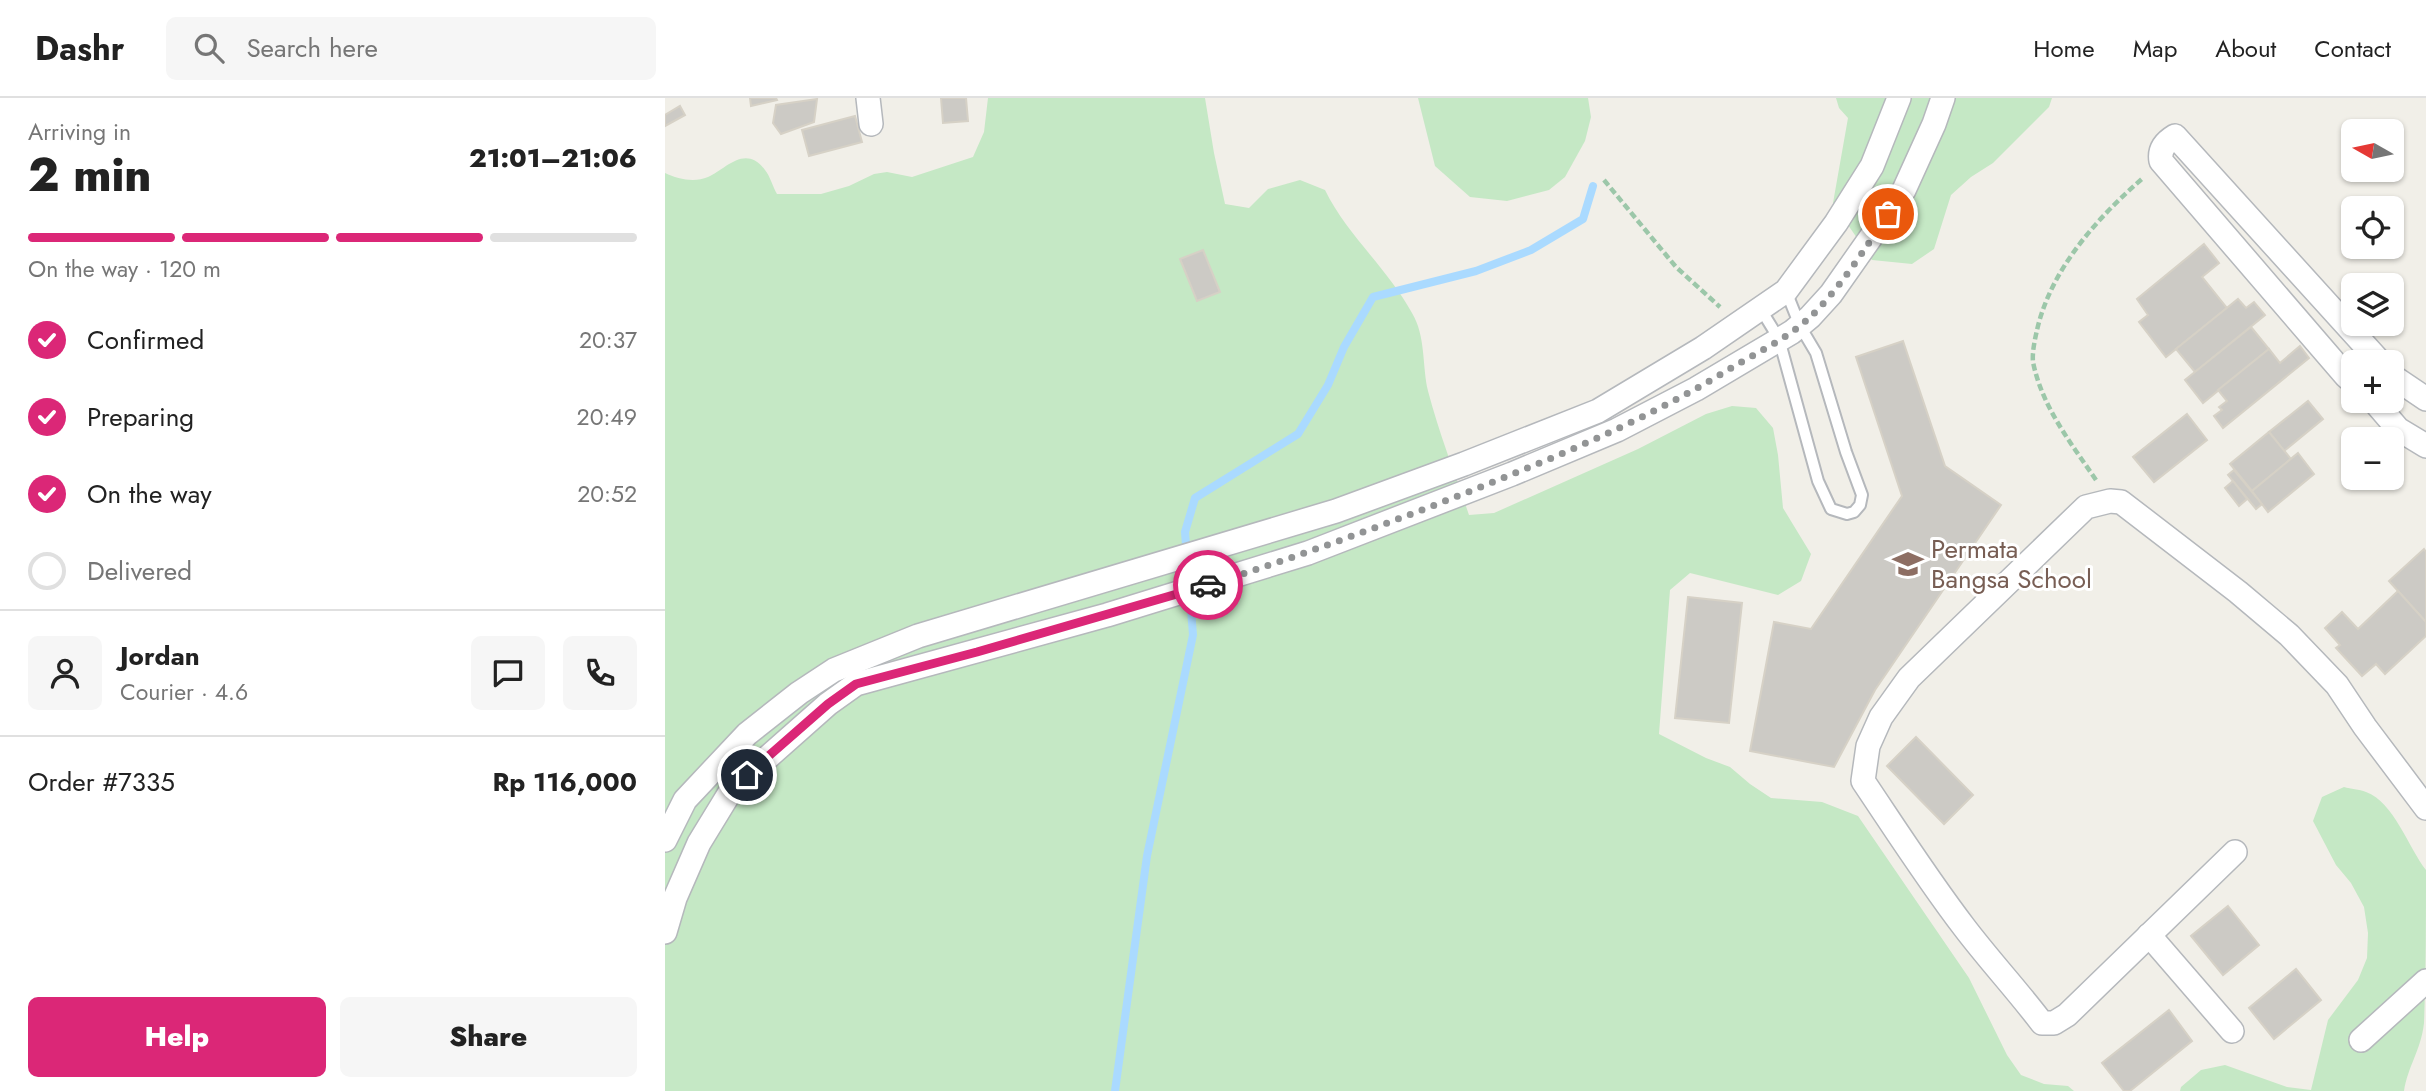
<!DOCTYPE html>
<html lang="en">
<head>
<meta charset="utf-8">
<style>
  body { margin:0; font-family:Jost,sans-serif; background:#f6f6f6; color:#222; height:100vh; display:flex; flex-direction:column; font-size:26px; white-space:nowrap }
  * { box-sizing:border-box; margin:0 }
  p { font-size:23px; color:#767676 }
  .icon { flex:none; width:38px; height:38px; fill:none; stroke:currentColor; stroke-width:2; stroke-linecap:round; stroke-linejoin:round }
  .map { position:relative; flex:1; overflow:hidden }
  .drawer { display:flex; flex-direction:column; background:#fff; width:665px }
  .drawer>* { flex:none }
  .needle { width:46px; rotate:279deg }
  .buttons { position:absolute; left:1676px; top:21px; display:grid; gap:14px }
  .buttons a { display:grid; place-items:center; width:63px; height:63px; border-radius:10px; background:#fff; box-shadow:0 2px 5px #0004; font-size:35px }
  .pin { position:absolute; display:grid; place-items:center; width:60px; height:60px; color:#fff; margin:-30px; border:4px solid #fff; border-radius:50%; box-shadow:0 2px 7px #0007 }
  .courier { position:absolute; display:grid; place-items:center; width:70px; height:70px; margin:-35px; border:5px solid #db2777; border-radius:50%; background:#fff; color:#222; box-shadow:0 2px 9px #0007 }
  .headline em { font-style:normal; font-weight:800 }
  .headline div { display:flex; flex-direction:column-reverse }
  .headline { display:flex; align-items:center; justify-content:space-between; height:119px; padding:0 28px }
  h1 { font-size:46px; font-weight:800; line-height:52px }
  .bar { display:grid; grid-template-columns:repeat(4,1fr); gap:10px 7px; align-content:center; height:84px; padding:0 28px }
  .bar i { height:9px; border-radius:5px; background:#e0e0e0 }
  .bar .current { background:#db2777 }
  .bar p { grid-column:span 4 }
  .line { display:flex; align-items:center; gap:18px; padding:0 28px; border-top:2px solid #e0e0e0 }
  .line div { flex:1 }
  .round { display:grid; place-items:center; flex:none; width:74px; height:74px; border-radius:10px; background:#f6f6f6 }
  ol { padding:0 28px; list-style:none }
  li { display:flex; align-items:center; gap:21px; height:77px }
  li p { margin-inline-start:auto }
  li .icon { padding:7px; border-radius:50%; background:#db2777; color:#fff; stroke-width:4 }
  li:last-child { color:#767676 }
  li i { width:38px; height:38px; border:4px solid #e0e0e0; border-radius:50% }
  .cta { display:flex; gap:14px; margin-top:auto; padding:14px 28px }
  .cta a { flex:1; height:80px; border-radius:10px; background:#db2777; color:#fff; font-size:28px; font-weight:800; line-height:80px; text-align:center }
  .cta a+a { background:#f6f6f6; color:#222 }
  header { display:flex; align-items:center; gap:42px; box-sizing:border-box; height:98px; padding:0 35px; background:#fff; border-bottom:2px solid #e0e0e0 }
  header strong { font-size:33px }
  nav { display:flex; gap:38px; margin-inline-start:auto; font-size:24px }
  .search { width:490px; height:63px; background:#f6f6f6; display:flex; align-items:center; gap:18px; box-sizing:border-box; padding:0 24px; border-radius:10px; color:#767676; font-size:26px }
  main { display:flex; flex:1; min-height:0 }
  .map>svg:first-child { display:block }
  .green { fill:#c5e8c5 }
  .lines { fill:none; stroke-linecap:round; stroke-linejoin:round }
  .stream { stroke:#aadaff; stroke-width:8 }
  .building { fill:#cccac5; stroke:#d6d1c6; stroke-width:2 }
  .service-casing { stroke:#b5b8bc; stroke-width:14 }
  .minor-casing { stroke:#b5b8bc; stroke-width:26 }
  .path { stroke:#9cc7a9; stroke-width:4.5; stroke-dasharray:7 3.5; stroke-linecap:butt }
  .service { stroke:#fff; stroke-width:10 }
  .minor { stroke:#fff; stroke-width:23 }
  .done { stroke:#929495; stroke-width:7; stroke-dasharray:0 12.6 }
  .route { stroke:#db2777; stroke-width:9 }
  .labels { text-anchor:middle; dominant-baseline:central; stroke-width:6; stroke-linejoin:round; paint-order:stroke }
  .education-label { font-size:26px; fill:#785e54; stroke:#fff; text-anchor:start }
</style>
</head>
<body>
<header>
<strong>Dashr</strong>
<div class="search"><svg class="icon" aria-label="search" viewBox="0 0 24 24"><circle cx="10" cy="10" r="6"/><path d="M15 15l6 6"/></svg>Search here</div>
<nav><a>Home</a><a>Map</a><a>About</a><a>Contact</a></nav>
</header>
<main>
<section class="drawer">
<div class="headline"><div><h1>2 min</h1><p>Arriving in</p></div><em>21:01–21:06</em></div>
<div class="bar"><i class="current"></i><i class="current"></i><i class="current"></i><i></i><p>On the way · 120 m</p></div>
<ol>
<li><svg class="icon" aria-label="check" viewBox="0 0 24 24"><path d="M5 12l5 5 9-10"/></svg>Confirmed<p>20:37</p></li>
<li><svg class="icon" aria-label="check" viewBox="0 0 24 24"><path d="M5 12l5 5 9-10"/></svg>Preparing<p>20:49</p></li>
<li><svg class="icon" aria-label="check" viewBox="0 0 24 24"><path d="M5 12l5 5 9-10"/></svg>On the way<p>20:52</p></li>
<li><i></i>Delivered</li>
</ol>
<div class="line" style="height:126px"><a class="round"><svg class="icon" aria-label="person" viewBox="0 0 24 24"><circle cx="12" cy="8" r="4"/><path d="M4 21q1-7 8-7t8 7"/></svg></a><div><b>Jordan</b><p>Courier · 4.6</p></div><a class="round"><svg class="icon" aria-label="chat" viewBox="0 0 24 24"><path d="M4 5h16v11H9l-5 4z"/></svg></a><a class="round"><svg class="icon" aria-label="phone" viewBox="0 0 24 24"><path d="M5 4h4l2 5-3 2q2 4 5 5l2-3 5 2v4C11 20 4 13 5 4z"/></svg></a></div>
<div class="line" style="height:91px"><div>Order #7335</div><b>Rp 116,000</b></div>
<div class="cta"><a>Help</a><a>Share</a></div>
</section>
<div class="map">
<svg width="1761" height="993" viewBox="0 0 1761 993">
  <rect width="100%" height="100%" fill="#f1efe8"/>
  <!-- green -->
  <g class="green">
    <path d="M 323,0 L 540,0 L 549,55 L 560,106 L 584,110 L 603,91 L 635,82 L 660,92 C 682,137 723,171 747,215 C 761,238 757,268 763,293 C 774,335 790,376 804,417 L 829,415 L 973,351 L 1041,316 L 1067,308 L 1091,310 L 1108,330 L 1113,357 L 1118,410 L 1146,456 L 1136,483 L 1113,497 L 1025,475 L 1005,492 L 994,636 L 1041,660 L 1065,669 L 1085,686 L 1106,700 L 1157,704 L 1193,718 L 1304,880 L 1342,957 L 1356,977 L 1379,986 L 1403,988 L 1409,993 L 0,993 L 0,75 C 13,81 29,85 43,79 C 60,72 80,45 100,72 C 105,78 108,89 112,96 L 156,96 L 184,88 L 209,76 L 222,74 L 247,79 L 308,59 L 319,34 Z"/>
    <path d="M 753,0 L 923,0 L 926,19 L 920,43 L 900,79 L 884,92 L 842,103 L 805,99 L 770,68 Z"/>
    <path d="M 1171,0 L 1387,0 L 1384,9 L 1328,65 L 1306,79 L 1286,97 L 1269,151 L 1247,166 L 1207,162 L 1168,105 L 1183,20 L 1174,10 Z"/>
    <path d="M 1679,689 C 1686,691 1694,691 1701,694 C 1729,704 1743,749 1761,772 C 1761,823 1761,875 1759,925 C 1756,952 1743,968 1739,993 L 1515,993 L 1516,989 L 1536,972 L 1560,967 L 1622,989 L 1646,992 L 1663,922 L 1693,882 L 1702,860 L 1703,835 L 1699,809 L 1686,785 L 1671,767 L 1648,723 L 1657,699 Z"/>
  </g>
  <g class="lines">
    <!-- stream -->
    <path class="stream" d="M 450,993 L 482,758 L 528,537 L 520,434 L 530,400 L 633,336 L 663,287 L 679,249 L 708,199 L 811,173 L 866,152 L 918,121 L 928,88"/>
  </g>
  <!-- building -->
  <g class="building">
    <path d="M 85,0 L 111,0 L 112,2 L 86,8 Z"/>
    <path d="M 276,0 L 301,0 L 303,23 L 278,25 Z"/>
    <path d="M 152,1 L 149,24 L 116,36 L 108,25 L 111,7 Z"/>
    <path d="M 15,8 L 20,17 L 0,28 L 0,17 Z"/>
    <path d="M 190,18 L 197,44 L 144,58 L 137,32 Z"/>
    <path d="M 1539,146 L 1554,165 L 1537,179 L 1562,210 L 1501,259 L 1474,224 L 1483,217 L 1472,201 Z"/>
    <path d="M 538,152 L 555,194 L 532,203 L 515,161 Z"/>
    <path d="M 1573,201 L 1581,210 L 1589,204 L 1600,217 L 1530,274 L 1511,251 Z"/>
    <path d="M 1586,229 L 1604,251 L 1538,305 L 1520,282 Z"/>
    <path d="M 1238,243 L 1280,368 L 1336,407 L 1210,592 L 1169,669 L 1085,653 L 1109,524 L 1146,531 L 1237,398 L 1191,259 Z"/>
    <path d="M 1635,248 L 1644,260 L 1558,330 L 1549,318 L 1557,312 L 1554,309 L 1562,303 L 1553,292 L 1604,251 L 1615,265 Z"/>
    <path d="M 1643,303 L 1658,321 L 1619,353 L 1604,334 Z"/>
    <path d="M 1522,316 L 1542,342 L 1489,384 L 1468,359 Z"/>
    <path d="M 1604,334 L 1626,361 L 1587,393 L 1565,366 Z"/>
    <path d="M 1633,355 L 1649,376 L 1603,414 L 1587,393 Z"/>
    <path d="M 1569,372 L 1597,406 L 1591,411 L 1563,377 Z"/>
    <path d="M 1568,383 L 1582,401 L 1574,408 L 1560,390 Z"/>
    <path d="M 1759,451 L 1761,454 L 1761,524 L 1724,483 Z"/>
    <path d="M 1733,493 L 1761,524 L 1761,538 L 1720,576 L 1711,566 L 1697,578 L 1671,550 L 1675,547 L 1660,530 L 1677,514 L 1693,531 Z"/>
    <path d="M 1023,499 L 1077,505 L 1064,625 L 1010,620 Z"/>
    <path d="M 1251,639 L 1308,697 L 1279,726 L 1222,668 Z"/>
    <path d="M 1563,808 L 1594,847 L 1558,877 L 1526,838 Z"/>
    <path d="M 1631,871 L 1656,902 L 1609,941 L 1584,910 Z"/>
    <path d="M 1504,912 L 1527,943 L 1465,993 L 1459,993 L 1437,965 Z"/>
  </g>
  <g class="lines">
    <!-- service casing -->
    <g class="service-casing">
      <path id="service" d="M 1095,210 L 1114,241 L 1153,383 L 1166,411 L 1182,416 L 1189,414 L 1195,407 L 1197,397 L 1181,354 L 1151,255 L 1135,228 L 1121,193"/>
    </g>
    <!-- minor casing -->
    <g class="minor-casing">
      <g id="minor">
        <path d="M 203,0 L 206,26"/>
        <path d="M 1727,278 L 1761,301"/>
        <path d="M 1689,285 L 1681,278 L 1496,63 C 1494,52 1500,44 1510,38 L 1715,264"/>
        <path d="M 1709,303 L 1733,331 L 1761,348"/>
        <path d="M 0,742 L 20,702 L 82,636 L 134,595 L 169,572 L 253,538 L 671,413 L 799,366 L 933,313 L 1038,250 L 1121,193 L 1171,125 L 1207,68 L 1234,0"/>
        <path d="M 1570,754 L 1402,917 L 1389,925 L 1377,925 C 1352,892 1324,862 1299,829 C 1263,782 1231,732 1198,683 L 1203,648 L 1216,619 L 1244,580 L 1421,409 L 1445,403 L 1456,404 L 1573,494 L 1624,537 L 1672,587 L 1700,629 L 1761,710"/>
        <path d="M 0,834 L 10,800 L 34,745 L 67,691 L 163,606 L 191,586 L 442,517 L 643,455 L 847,376 L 952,332 L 1031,291 L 1127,234 L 1145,219 L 1166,196 L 1239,92 L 1269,26 L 1278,0"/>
        <path d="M 1484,837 L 1567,933"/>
        <path d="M 1696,942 L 1761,883"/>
      </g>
    </g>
    <!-- path -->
    <g class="path">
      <path d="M 939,82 L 1011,169 L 1055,209"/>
      <path d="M 1431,382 C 1406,345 1377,309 1368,264 C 1367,254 1370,241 1372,232 C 1386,171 1432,120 1478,80"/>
    </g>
    <!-- service -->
    <use href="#service" class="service"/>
    <!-- minor -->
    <use href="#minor" class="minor"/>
  </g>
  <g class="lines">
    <!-- done -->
    <path class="done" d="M 543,487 C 629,460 714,429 798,396 C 889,360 979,323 1063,272 C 1089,256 1120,242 1143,221 C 1171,196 1202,148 1223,116"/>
    <!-- route -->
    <path class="route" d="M 82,677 L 163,606 L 191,586 L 312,554 L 543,487"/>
  </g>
  <!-- icons -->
  <defs>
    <g id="school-bare" transform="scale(2.415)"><path d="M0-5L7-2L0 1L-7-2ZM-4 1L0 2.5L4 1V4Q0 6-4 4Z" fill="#8d6e63" stroke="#fff" stroke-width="2.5" paint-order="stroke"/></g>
  </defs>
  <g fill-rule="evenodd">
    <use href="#school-bare" x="1243" y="466"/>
  </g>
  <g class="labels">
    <!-- education labels -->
    <g class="education-label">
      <text x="1266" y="451">Permata<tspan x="1266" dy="30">Bangsa School</tspan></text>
    </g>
  </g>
</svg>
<div class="buttons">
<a><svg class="needle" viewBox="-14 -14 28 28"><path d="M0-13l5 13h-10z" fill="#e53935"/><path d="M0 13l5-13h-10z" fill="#767676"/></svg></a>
<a><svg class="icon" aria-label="locate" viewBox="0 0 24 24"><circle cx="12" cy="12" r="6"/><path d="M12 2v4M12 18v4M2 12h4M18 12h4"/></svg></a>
<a><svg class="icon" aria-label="layers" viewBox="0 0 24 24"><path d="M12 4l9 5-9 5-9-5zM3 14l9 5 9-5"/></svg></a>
<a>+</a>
<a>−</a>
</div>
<div class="pin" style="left:1223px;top:116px;background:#ea580c"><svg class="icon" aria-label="bag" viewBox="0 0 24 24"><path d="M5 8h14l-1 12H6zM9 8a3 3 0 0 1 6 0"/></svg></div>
<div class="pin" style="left:82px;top:677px;background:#1f2937"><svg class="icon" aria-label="home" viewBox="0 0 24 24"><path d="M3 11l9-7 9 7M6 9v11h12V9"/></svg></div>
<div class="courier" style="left:543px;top:487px"><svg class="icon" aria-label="car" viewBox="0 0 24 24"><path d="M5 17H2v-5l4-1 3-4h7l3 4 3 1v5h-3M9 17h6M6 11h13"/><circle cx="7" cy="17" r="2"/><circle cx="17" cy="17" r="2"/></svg></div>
</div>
</main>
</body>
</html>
